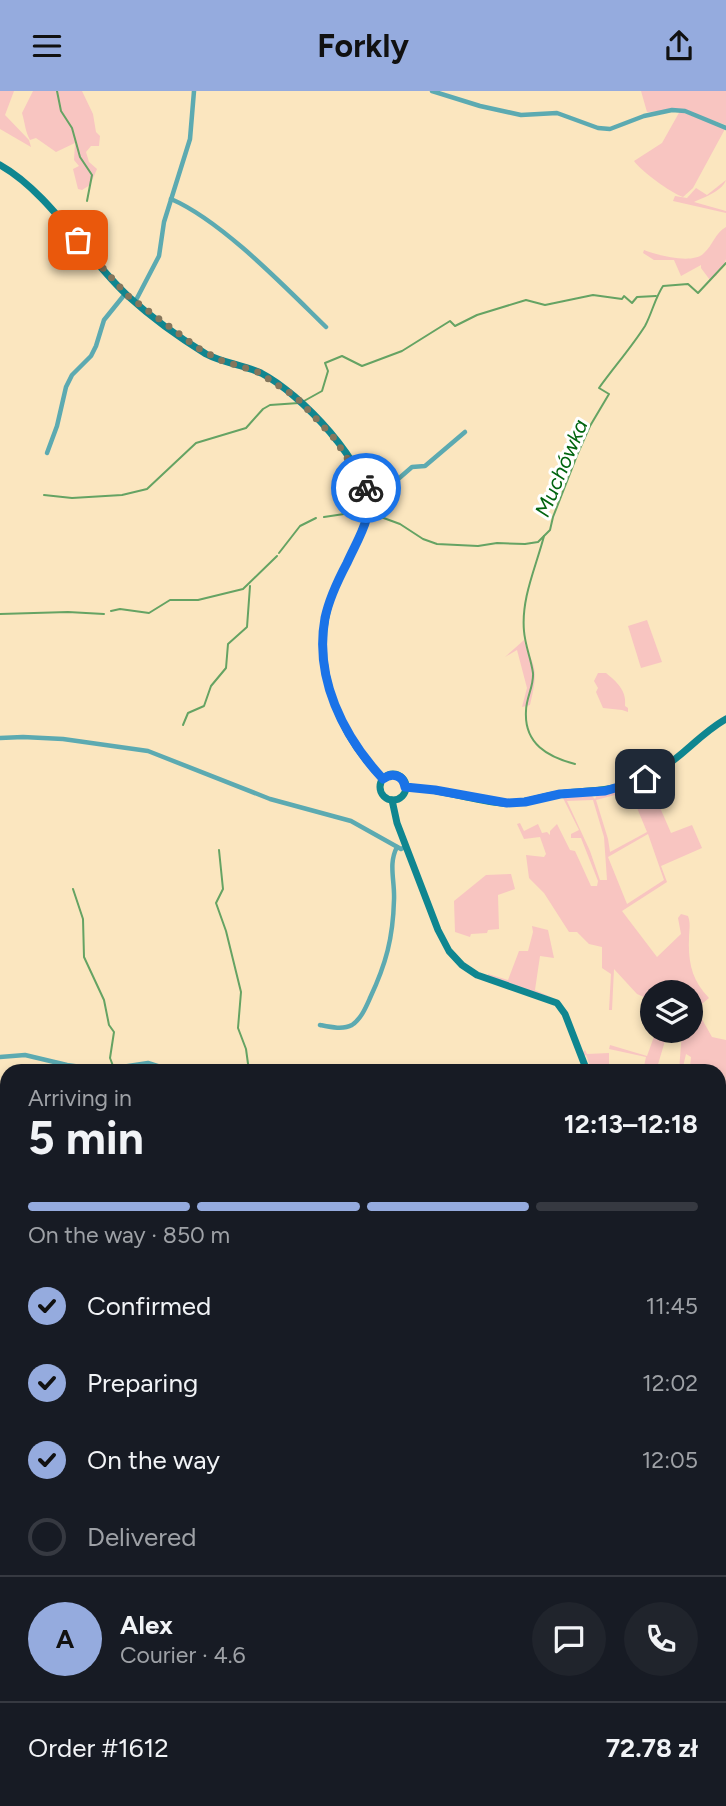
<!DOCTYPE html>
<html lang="en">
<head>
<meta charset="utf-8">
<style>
  body { margin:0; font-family:Figtree,sans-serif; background:#20242c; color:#f1f3f6; height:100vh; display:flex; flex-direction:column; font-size:26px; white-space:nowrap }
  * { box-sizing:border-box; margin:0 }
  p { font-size:23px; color:#9ea1a6 }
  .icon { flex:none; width:38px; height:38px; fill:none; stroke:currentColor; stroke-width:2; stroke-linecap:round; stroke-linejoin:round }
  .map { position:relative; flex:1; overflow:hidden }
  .panel { position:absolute; left:0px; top:973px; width:726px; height:742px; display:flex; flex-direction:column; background:#171b24; border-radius:21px 21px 0 0; box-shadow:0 4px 10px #0003 }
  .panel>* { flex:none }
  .tools { position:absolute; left:640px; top:889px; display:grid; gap:14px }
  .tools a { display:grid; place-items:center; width:63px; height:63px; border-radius:50%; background:#171b24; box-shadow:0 4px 10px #0003; font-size:35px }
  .pin { position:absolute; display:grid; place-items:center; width:60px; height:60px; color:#fff; margin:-30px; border-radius:14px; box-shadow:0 4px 10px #0006 }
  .courier { position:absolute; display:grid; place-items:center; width:70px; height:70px; margin:-35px; border:5px solid #1a73e8; border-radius:50%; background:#fff; color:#222; box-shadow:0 2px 9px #0007 }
  .summary em { font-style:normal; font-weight:700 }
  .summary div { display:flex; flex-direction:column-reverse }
  .summary { display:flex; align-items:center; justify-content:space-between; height:119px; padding:0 28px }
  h1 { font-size:46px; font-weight:700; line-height:52px }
  .bar { display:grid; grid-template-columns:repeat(4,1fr); gap:10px 7px; align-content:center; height:84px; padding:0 28px }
  .bar i { height:9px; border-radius:5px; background:#363941 }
  .bar .on { background:#95abde }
  .bar p { grid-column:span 4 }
  .line { display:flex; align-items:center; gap:18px; padding:0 28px; border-top:2px solid #363941 }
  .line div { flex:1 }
  .round { display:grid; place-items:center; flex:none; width:74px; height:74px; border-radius:37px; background:#20242c }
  ol { padding:0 28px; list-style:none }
  li { display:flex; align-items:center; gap:21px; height:77px }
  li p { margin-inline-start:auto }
  li .icon { padding:7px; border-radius:50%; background:#95abde; color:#111; stroke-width:4 }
  li:last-child { color:#9ea1a6 }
  li i { width:38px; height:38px; border:4px solid #363941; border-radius:50% }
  header { display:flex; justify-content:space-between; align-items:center; height:91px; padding:0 28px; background:#95abde; color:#111; font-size:32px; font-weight:700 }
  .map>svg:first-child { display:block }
  .green { fill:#f8c5c1; fill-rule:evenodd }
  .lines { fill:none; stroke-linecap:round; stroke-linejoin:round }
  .stream { stroke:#65a363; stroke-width:2 }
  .street { stroke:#5caab1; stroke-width:4.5 }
  .secondary { stroke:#0f8690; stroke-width:7 }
  .done { stroke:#84765c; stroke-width:7; stroke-dasharray:0 12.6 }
  .route { stroke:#1a73e8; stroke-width:9 }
  .labels { text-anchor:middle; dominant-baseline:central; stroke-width:6; stroke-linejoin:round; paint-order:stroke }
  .water-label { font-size:21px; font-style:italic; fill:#00640e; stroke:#fff }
</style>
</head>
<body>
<header><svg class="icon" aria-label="menu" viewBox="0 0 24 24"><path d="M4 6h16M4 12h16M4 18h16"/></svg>Forkly<svg class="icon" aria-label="share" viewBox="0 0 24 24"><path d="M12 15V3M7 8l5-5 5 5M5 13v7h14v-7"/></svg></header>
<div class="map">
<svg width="726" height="1715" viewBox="0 0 726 1715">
  <rect width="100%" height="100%" fill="#fbe6bf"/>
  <!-- green -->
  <g class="green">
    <path d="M 0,0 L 14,0 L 5,24 L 29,49 L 31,56 L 0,38 Z"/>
    <path d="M 33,0 L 82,0 L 93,23 L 96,41 L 100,45 L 99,55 L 91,55 L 86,61 L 89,71 L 97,78 L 90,94 L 82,99 L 78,98 L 73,78 L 79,75 L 74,69 L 75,52 L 56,61 L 36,47 L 30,49 C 25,40 25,32 22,22 Z"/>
    <path d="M 641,0 L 726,0 L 726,34 L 684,19 L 647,21 Z"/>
    <path d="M 680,20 L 725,38 L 693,97 L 683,106 C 671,102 641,80 634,70 L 662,52 Z"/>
    <path d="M 726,89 C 722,100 705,106 694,111 L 726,120 L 726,122 L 673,110 L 675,105 L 687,107 L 696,97 L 707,104 Z"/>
    <path d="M 726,136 L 726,168 L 723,177 L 716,181 L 717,184 L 710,189 L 701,177 L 701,174 L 681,185 L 674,169 L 654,169 L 643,162 L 644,159 C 657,164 693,174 704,162 C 713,154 715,142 726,136 Z"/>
    <path d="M 647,529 L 662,571 L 641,577 L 628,535 Z"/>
    <path d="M 524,549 C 526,558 529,562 532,570 C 538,584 533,600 530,614 L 522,616 L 527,597 L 517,559 L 505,566 Z"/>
    <path d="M 598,582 L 606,582 C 617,591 627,600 625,615 L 628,617 L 628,621 L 622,619 L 603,617 L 596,601 L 598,597 L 594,590 Z"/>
    <path d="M 658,683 L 660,685 L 649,691 L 671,742 L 692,734 L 702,757 L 661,775 L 667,791 L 622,820 L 657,866 L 681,843 L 678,827 L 681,823 L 688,825 C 691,833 689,839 689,848 C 688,871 692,890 709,907 L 697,917 L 698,921 L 712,946 L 726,949 L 726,1010 L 721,1009 L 719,980 L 690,976 L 691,966 L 686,963 L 682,980 L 679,980 L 682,940 L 691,940 L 691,901 L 653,901 L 653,910 L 637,903 L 614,878 L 612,919 L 609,919 L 611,883 L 602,877 L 602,856 L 589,853 L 577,841 L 569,841 L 544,802 L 529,787 L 526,764 L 544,766 L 546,763 L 540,746 L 524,748 L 517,733 L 520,732 L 524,740 L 538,733 L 542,742 L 547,741 L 550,744 L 550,740 L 557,733 L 570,759 L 575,760 L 591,795 L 597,795 L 598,790 L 581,747 L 571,747 L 571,743 L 579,739 L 563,707 L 591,704 L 595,708 L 597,704 L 630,697 L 632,700 L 633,696 ZM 630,700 L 647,741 L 610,761 L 608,748 L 596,709 ZM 593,709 L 604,746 L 607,789 L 600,789 L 590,760 L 567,710 ZM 648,743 L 664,789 L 627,813 L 608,766 Z"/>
    <path d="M 511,783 L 515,798 L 498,804 L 499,838 L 488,839 L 487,842 L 471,843 L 470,846 L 455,841 L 454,810 L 486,784 Z"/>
    <path d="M 532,835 L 548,839 L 554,867 L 540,865 L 535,899 L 553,907 L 488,886 L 488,883 L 508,889 L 519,860 L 528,860 L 533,841 Z"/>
    <path d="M 656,940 L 668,940 L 656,980 L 643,980 L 646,966 L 609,958 L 610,954 L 647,965 Z"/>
    <path d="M 585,959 L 587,963 L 609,962 L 609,980 L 592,980 L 586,964 L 584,965 L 583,961 Z"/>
    <path d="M 726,1049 L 726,1137 L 723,1137 L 719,1150 C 719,1137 720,1128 722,1116 C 726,1095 710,1071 726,1049 Z"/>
    <path d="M 726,1142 L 726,1261 L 721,1262 L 719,1173 L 722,1165 L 719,1162 Z"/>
    <path d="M 7,1644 L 7,1697 L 0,1700 L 0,1685 L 3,1684 L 0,1676 L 0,1645 Z"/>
    <path d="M 726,1663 L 726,1715 L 672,1715 L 679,1714 L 683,1708 L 719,1708 L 719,1676 L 725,1675 L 721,1673 L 722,1666 Z"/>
    <path d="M 7,1700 L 7,1708 L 202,1708 L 198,1715 L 5,1715 L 4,1709 L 0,1710 L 0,1704 Z"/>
    <path d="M 208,1708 L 378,1708 L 379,1715 L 209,1715 Z"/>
    <path d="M 440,1708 L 564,1708 L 590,1712 L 589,1715 L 450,1715 L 441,1712 Z"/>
  </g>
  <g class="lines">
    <!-- stream -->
    <g class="stream">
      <path d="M 57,0 L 61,20 L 72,37 L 80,66 L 92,84 L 87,110"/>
      <path d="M 304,310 L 322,300 L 328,280 L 325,272 L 342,265 L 362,275 L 402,260 L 450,230 L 455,235 L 477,224 L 526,209 L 545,214 L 593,204 L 622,208 L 624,205 L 632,212 L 637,206 L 656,205"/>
      <path d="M 44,404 L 72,407 L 122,404 L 147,398 L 196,352 L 246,337 L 263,318 L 270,314 L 299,312"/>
      <path d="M 370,422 L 400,433 L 423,448 L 437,453 L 478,455 L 497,452 L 525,453 L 538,451 L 550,439 L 553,426 L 578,362 L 590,335 L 609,303 L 599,297 C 614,276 631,257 645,235 C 652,222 655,207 663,195 L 688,193 L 698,202 L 726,172"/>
      <path d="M 324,426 L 364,420"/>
      <path d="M 544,445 C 536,476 521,507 524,540 C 525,554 531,568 533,582 C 534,595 526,607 526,620 C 524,653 548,666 575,673"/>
      <path d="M 279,462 L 300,435 L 316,427"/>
      <path d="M 111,520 L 120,518 L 149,522 L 170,509 L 198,509 L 243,498 L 277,465"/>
      <path d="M 0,523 L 68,521 L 104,523"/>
      <path d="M 183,634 L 188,622 L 204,615 L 211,595 L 226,577 L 228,553 L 247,536 L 250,495"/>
      <path d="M 219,759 L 223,798 L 216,812 L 226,840 L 241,901 L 238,937 L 246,958 L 249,980"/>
      <path d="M 73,798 L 83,828 L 84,866 L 104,909 L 109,934 L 114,941 L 110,967 L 115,980"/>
      <path d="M 0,1046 L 7,1031"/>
      <path d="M 719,1223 L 722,1203 L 726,1195"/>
      <path d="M 719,1307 L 726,1311"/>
      <path d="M 719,1462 L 726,1459"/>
    </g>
    <!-- street -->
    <g class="street">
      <path d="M 432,0 L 480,15 L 521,24 L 557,22 L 598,37 L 610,38 L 644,25 L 672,19 L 685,20 L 726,37"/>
      <path d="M 171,108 C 222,130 285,196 326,236"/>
      <path d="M 135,211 L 159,165 L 164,131 L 190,48 L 194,0"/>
      <path d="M 47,362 L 57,335 L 66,296 L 72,284 L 91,265 L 96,255 L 104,229 L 125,203"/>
      <path d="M 369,407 L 389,396 L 412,376 L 425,375 L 465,341"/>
      <path d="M 0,647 L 23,646 L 63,648 L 148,660 L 270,708 L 351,730 L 401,758 L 405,756"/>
      <path d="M 320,934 C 330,936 343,939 352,934 C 361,928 366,916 370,907 C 386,873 393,847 394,809 C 395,790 388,773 397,756"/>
      <path d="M 0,966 L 25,964 L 67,974 L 102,979 L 148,972 L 173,980"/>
      <path d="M 0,1117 L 7,1118"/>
      <path d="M 0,1166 L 6,1160 L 7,1127"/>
      <path d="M 0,1292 L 7,1291"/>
      <path d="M 719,1414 L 726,1410"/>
      <path d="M 719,1508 L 726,1507"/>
      <path d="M 719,1601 L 726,1597"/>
      <path d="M 719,1667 L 726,1661"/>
      <path d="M 0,1702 L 7,1698"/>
      <path d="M 590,1715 L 593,1708"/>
      <path d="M 662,1715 L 670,1708"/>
    </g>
    <!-- secondary -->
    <g class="secondary">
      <path d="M 0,74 C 49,101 87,168 129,206 C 152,227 180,247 206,263 C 223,272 244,274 261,282 C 300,302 370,374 369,419 C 361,450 342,477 331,507 C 309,571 337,642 383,688"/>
      <circle cx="393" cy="696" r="13"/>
      <path d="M 405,696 C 438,697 469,709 501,712 C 521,714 539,706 559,703 C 596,698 618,702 653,683 C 680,669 699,643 726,628"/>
      <path d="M 392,709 L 397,732 L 438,839 L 449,860 L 462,874 L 477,884 L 557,912 L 565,923 L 587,980"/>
      <path d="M 719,1359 L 726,1367"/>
    </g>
  </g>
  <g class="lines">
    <!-- done -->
    <path class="done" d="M 78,149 L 127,204 L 198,257 L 220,269 L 258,281 L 296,306 L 335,348 L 366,397"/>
    <!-- route -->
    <path class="route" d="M 366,397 C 375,424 358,447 347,472 C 338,489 329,508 325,527 C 314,587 343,645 383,688 C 392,681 403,684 405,696 L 435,699 L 507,712 L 525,711 L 560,703 L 605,700 L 645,688"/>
  </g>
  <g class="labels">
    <!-- water labels -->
    <g class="water-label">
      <text transform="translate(561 377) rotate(-67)">Muchówka</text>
    </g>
  </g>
</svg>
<div class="tools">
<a><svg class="icon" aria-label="layers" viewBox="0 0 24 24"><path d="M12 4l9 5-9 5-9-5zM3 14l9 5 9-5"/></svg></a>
</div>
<div class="pin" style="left:78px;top:149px;background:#ea580c"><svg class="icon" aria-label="bag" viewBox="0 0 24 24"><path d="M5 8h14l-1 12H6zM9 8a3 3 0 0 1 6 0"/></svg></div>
<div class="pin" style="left:645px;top:688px;background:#1f2937"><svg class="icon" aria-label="home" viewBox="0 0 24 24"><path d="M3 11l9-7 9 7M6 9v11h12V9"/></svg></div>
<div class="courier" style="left:366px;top:397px"><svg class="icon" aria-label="bike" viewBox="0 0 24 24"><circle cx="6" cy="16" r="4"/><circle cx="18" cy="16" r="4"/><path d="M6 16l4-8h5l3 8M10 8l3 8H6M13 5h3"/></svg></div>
<section class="panel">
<div class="summary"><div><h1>5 min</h1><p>Arriving in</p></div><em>12:13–12:18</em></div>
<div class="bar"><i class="on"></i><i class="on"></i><i class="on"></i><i></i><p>On the way · 850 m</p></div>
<ol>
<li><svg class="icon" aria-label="check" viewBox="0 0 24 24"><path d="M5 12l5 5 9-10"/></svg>Confirmed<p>11:45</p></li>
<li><svg class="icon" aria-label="check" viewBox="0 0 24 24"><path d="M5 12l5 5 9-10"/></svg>Preparing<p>12:02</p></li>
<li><svg class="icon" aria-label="check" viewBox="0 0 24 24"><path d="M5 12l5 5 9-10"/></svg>On the way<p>12:05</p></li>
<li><i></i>Delivered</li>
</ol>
<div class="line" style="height:126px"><b class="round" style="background:#95abde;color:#111">A</b><div><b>Alex</b><p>Courier · 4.6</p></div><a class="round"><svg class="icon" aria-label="chat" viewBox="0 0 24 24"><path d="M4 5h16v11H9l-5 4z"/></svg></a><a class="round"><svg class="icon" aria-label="phone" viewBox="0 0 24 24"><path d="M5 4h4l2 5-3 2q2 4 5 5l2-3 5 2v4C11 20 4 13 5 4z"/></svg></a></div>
<div class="line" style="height:91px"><div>Order #1612</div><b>72.78 zł</b></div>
</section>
</div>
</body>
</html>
